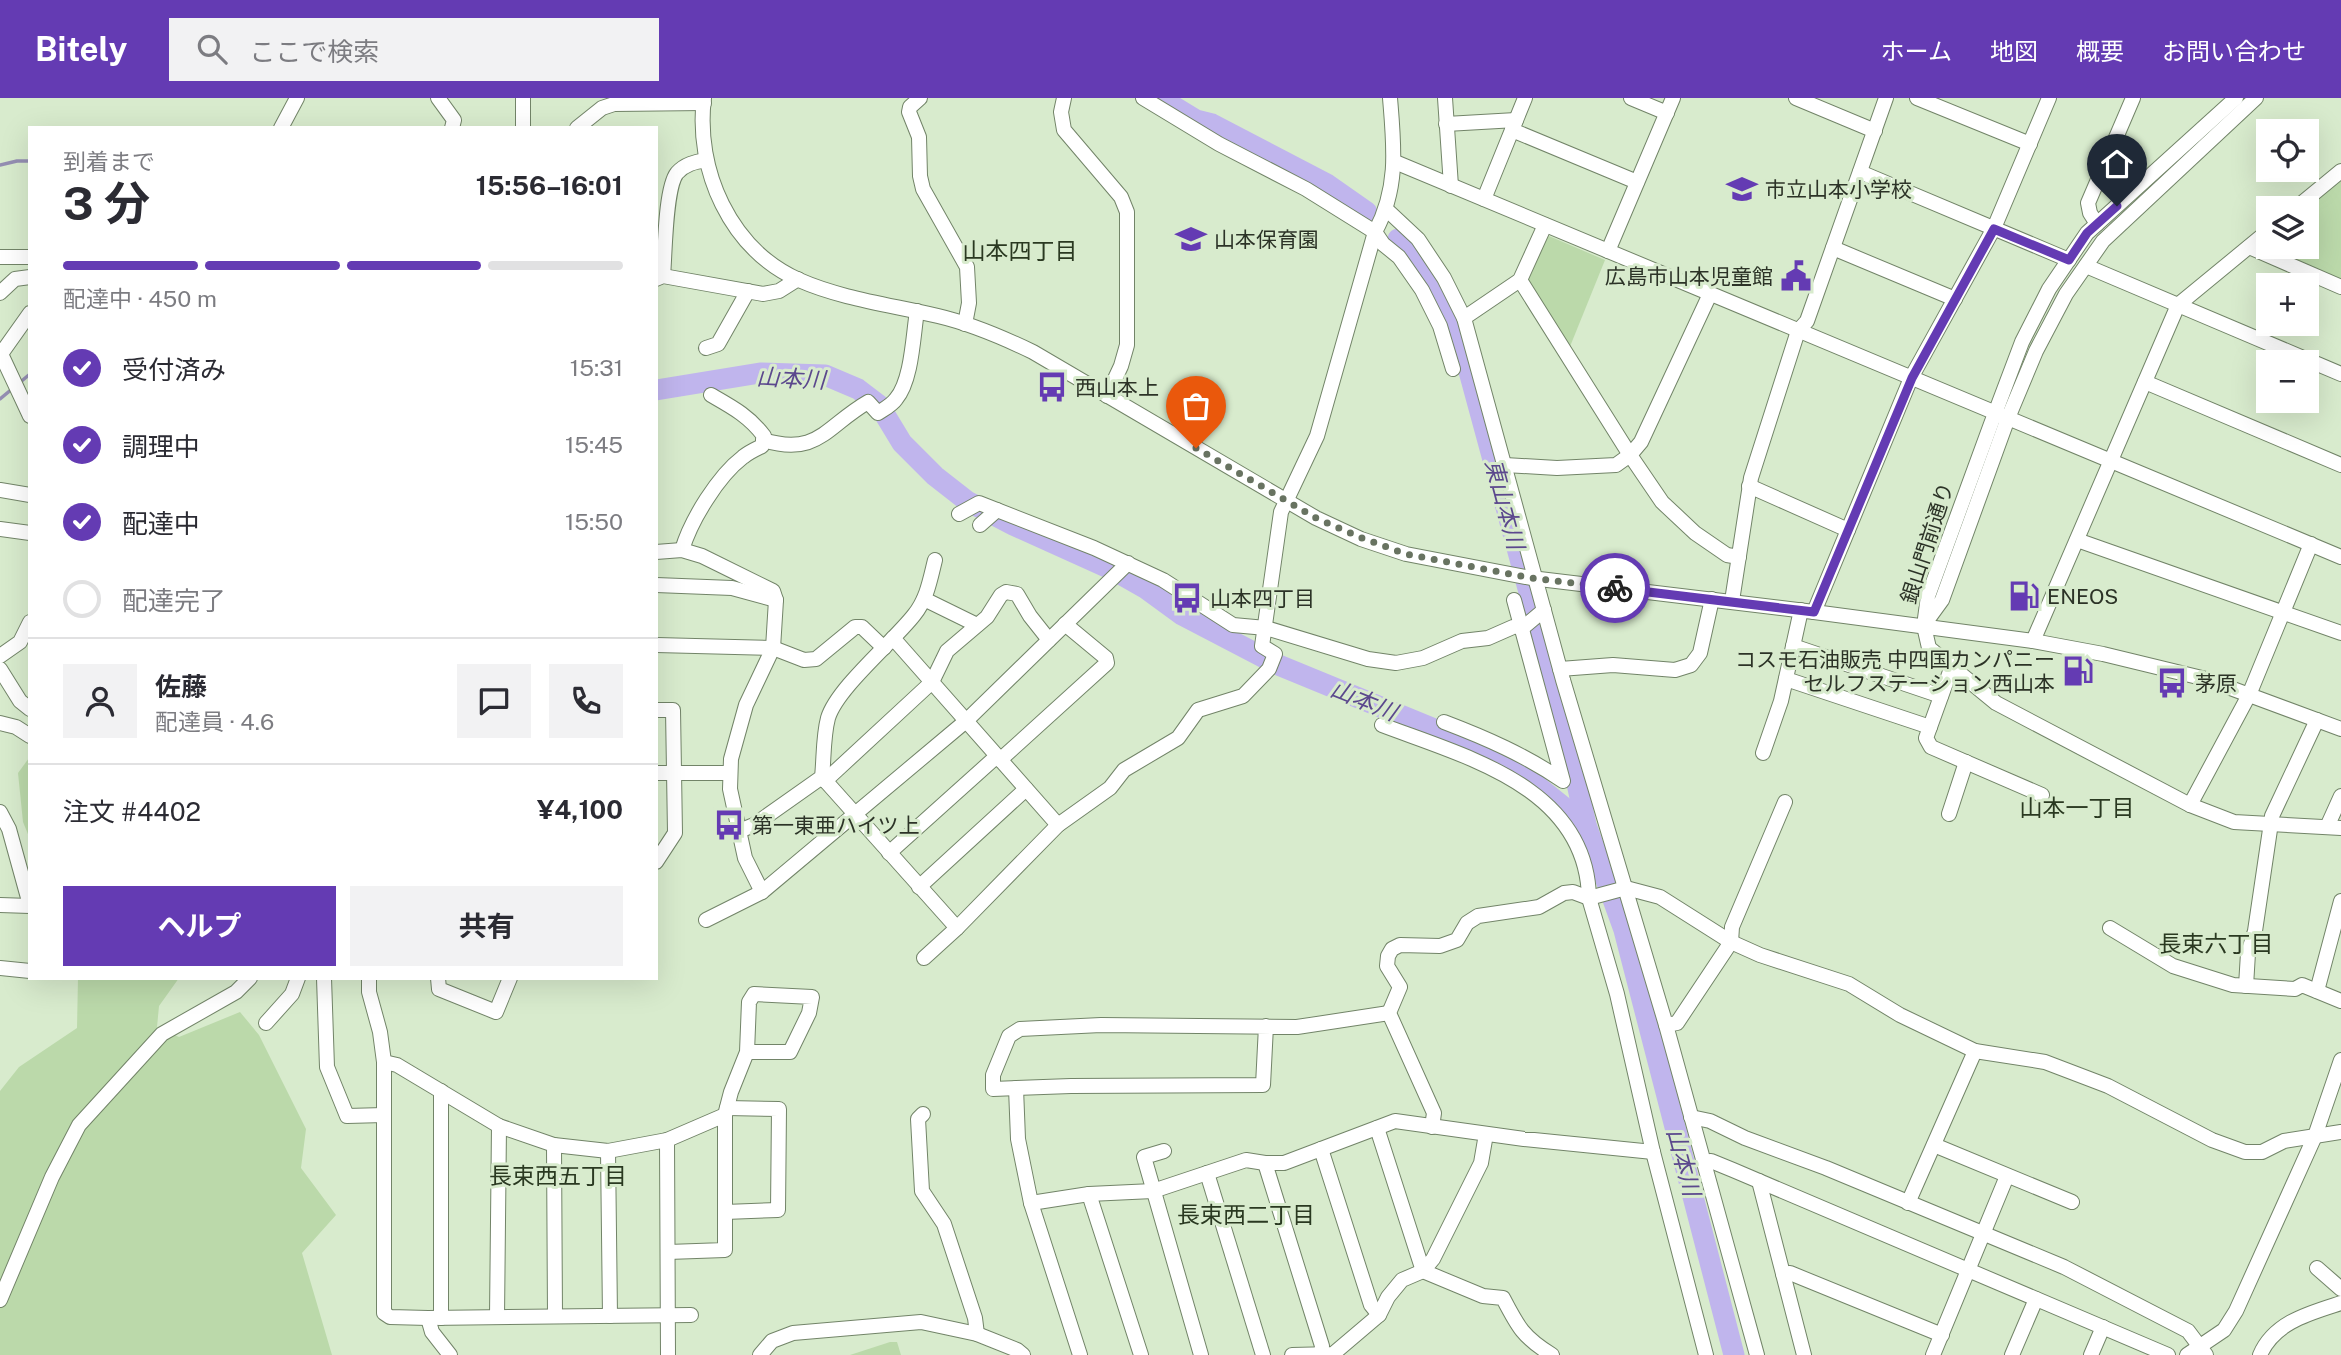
<!DOCTYPE html>
<html lang="ja">
<head>
<meta charset="utf-8">
<style>
  body { margin:0; font-family:"Public Sans","Noto Sans JP",sans-serif; background:#f2f2f3; color:#2b2b33; height:100vh; display:flex; flex-direction:column; font-size:26px; white-space:nowrap }
  * { box-sizing:border-box; margin:0 }
  p { font-size:23px; color:#7c7c81 }
  .icon { flex:none; width:38px; height:38px; fill:none; stroke:currentColor; stroke-width:2; stroke-linecap:round; stroke-linejoin:round }
  .map { position:relative; flex:1; overflow:hidden }
  .drawer { position:absolute; left:28px; top:28px; width:630px; height:854px; display:flex; flex-direction:column; background:#fff; border-radius:0px; box-shadow:0 7px 28px #0002 }
  .drawer>* { flex:none }
  .buttons { position:absolute; left:2256px; top:21px; display:grid; gap:14px }
  .buttons a { display:grid; place-items:center; width:63px; height:63px; border-radius:0px; background:#fff; box-shadow:0 7px 28px #0002; font-size:35px }
  .pin { position:absolute; display:grid; place-items:center; width:60px; height:60px; color:#fff; margin:-72px -30px; border-radius:50% 50% 50% 0; rotate:-45deg; box-shadow:0 0 7px #0007 }
  .pin .icon { rotate:45deg }
  .courier { position:absolute; display:grid; place-items:center; width:70px; height:70px; margin:-35px; border:5px solid #643bb3; border-radius:50%; background:#fff; color:#222; box-shadow:0 2px 9px #0007 }
  .summary em { font-style:normal; font-weight:700 }
  .summary div { display:flex; flex-direction:column-reverse }
  .summary { display:flex; align-items:center; justify-content:space-between; height:119px; padding:0 35px }
  h1 { font-size:46px; font-weight:700; line-height:52px }
  .bar { display:grid; grid-template-columns:repeat(4,1fr); gap:10px 7px; align-content:center; height:84px; padding:0 35px }
  .bar i { height:9px; border-radius:5px; background:#e1e1e2 }
  .bar .selected { background:#643bb3 }
  .bar p { grid-column:span 4 }
  .line { display:flex; align-items:center; gap:18px; padding:0 35px; border-top:2px solid #e1e1e2 }
  .line div { flex:1 }
  .round { display:grid; place-items:center; flex:none; width:74px; height:74px; border-radius:0px; background:#f2f2f3 }
  ol { padding:0 35px; list-style:none }
  li { display:flex; align-items:center; gap:21px; height:77px }
  li p { margin-inline-start:auto }
  li .icon { padding:7px; border-radius:50%; background:#643bb3; color:#fff; stroke-width:4 }
  li:last-child { color:#7c7c81 }
  li i { width:38px; height:38px; border:4px solid #e1e1e2; border-radius:50% }
  .button { display:flex; gap:14px; margin-top:auto; padding:14px 35px }
  .button a { flex:1; height:80px; border-radius:0px; background:#643bb3; color:#fff; font-size:28px; font-weight:700; line-height:80px; text-align:center }
  .button a+a { background:#f2f2f3; color:#2b2b33 }
  header { display:flex; align-items:center; gap:42px; box-sizing:border-box; height:98px; padding:0 35px; background:#643bb3; color:#fff }
  header strong { font-size:33px }
  nav { display:flex; gap:38px; margin-inline-start:auto; font-size:24px }
  .search { width:490px; height:63px; background:#f2f2f3; display:flex; align-items:center; gap:18px; box-sizing:border-box; padding:0 24px; border-radius:0px; color:#7c7c81; font-size:26px }
  .map>svg:first-child { display:block }
  .green { fill:#bbd9aa }
  .lines { fill:none; stroke-linecap:round; stroke-linejoin:round }
  .stream { stroke:#948eb2; stroke-width:3.5 }
  .river { stroke:#c0b5ed; stroke-width:21 }
  .minor-casing { stroke:#728468; stroke-width:16 }
  .minor { stroke:#fff; stroke-width:14 }
  .done { stroke:#687361; stroke-width:7; stroke-dasharray:0 12.6 }
  .route { stroke:#643bb3; stroke-width:9 }
  .labels { text-anchor:middle; dominant-baseline:central; stroke-width:6; stroke-linejoin:round; paint-order:stroke }
  .poi-label { font-size:21px; fill:#2c3327; stroke:#d8ebcd; text-anchor:start }
  .street-label { font-size:21px; fill:#2c3327; stroke:#d8ebcd }
  .neighbourhood-label { font-size:23px; fill:#2a3921; stroke:#d8ebcd }
  .water-label { font-size:23px; font-style:italic; fill:#5b488d; stroke:#d8ebcd }
</style>
</head>
<body>
<header>
<strong>Bitely</strong>
<div class="search"><svg class="icon" aria-label="search" viewBox="0 0 24 24"><circle cx="10" cy="10" r="6"/><path d="M15 15l6 6"/></svg>ここで検索</div>
<nav><a>ホーム</a><a>地図</a><a>概要</a><a>お問い合わせ</a></nav>
</header>
<div class="map">
<svg width="2341" height="1257" viewBox="0 0 2341 1257">
  <rect width="100%" height="100%" fill="#d8ebcd"/>
  <!-- green -->
  <g class="green">
    <path d="M 2341,80 L 2341,183 L 2262,150 L 2262,145 L 2268,139 L 2268,149 L 2306,149 L 2306,110 Z"/>
    <path d="M 1549,138 L 1605,162 L 1569,251 L 1527,181 L 1545,140 Z"/>
    <path d="M 29,660 L 30,661 L 30,741 L 23,724 L 18,675 Z"/>
    <path d="M 78,880 L 179,880 L 159,908 L 157,929 L 179,939 L 240,914 L 259,937 L 306,1031 L 301,1070 L 336,1117 L 302,1155 L 332,1257 L 0,1257 L 0,993 L 19,969 L 77,930 Z"/>
    <path d="M 890,1244 L 897,1244 L 901,1257 L 850,1257 Z"/>
  </g>
  <g class="lines">
    <!-- stream -->
    <g class="stream">
      <path d="M 0,67 L 17,63 L 30,63"/>
      <path d="M 18,286 L 30,276"/>
      <path d="M 0,301 L 12,291"/>
    </g>
    <!-- river -->
    <g class="river">
      <path d="M 1160,0 L 1196,22 L 1212,26 L 1327,86 L 1367,114"/>
      <path d="M 1398,141 L 1425,172 L 1458,233 L 1561,612 L 1586,727 L 1624,832 L 1734,1257"/>
      <path d="M 656,292 L 760,275 L 825,277 L 858,291 L 879,307 L 902,345 L 935,378 L 967,403 L 1013,427 L 1115,473 L 1145,490 L 1182,517 L 1276,566 L 1500,658 L 1586,727"/>
    </g>
    <!-- minor casing -->
    <g class="minor-casing">
      <g id="minor">
        <path d="M 438,0 L 454,22 L 452,30"/>
        <path d="M 523,0 L 523,30"/>
        <path d="M 704,0 C 695,72 730,151 799,182 C 842,201 892,207 938,218 C 972,226 1002,239 1033,254 L 1316,420 L 1361,441 L 1406,456 L 1531,480 L 1814,514 L 2033,543 L 2103,556 L 2206,581 L 2341,631"/>
        <path d="M 920,0 L 910,9 L 909,14 L 919,39 L 920,78 L 923,91 L 967,169 L 969,205 L 965,226"/>
        <path d="M 1064,0 L 1061,14 L 1064,32 L 1121,99 L 1127,114 L 1127,247 L 1121,268 L 1107,298"/>
        <path d="M 1143,0 L 1219,46 L 1306,91 L 1375,134 L 1383,146 L 1399,159 L 1422,192 L 1440,228 L 1453,271"/>
        <path d="M 1445,0 L 1451,88"/>
        <path d="M 1631,0 L 1667,15"/>
        <path d="M 1796,0 L 1875,33"/>
        <path d="M 1917,0 L 2030,46"/>
        <path d="M 2236,0 L 2087,135 L 2049,191 L 2022,244 L 1991,326 L 1928,498 L 1924,528 L 1929,550 L 1996,605 L 2190,707 L 2234,724 L 2341,730"/>
        <path d="M 1446,26 L 1516,22"/>
        <path d="M 281,30 L 297,0"/>
        <path d="M 577,30 L 602,10 L 614,6 L 704,5"/>
        <path d="M 1512,32 L 1637,84"/>
        <path d="M 1395,64 L 2341,459"/>
        <path d="M 1860,74 L 2069,162"/>
        <path d="M 1484,101 L 1525,0"/>
        <path d="M 2296,110 L 2341,73"/>
        <path d="M 1387,112 L 1418,141 L 1444,180 L 1464,220 L 1563,582 L 1666,927 L 1757,1257"/>
        <path d="M 2097,126 L 2090,115 L 2088,105 L 2133,0"/>
        <path d="M 2249,149 L 2341,189"/>
        <path d="M 1833,150 L 1955,201"/>
        <path d="M 1608,153 L 1673,0"/>
        <path d="M 0,159 L 30,159"/>
        <path d="M 2086,168 L 2341,276"/>
        <path d="M 663,178 C 665,157 665,90 677,75 C 685,66 695,64 706,62"/>
        <path d="M 656,181 L 663,178 L 763,196 L 779,193 L 798,181"/>
        <path d="M 1520,182 L 1630,357 L 1662,404 L 1695,435 L 1727,457 L 1739,459"/>
        <path d="M 0,195 L 15,181 L 30,179"/>
        <path d="M 30,215 L 1,256 L 30,318"/>
        <path d="M 1464,220 L 1520,182 L 1545,127"/>
        <path d="M 706,250 L 718,246 L 748,193"/>
        <path d="M 2145,284 L 2341,367"/>
        <path d="M 763,342 C 818,359 826,328 868,304 L 878,315 C 884,311 892,307 896,301 C 912,282 913,238 917,213"/>
        <path d="M 1505,367 L 1557,370 L 1616,367 L 1630,357 L 1641,344 L 1710,196"/>
        <path d="M 1749,388 L 1848,432"/>
        <path d="M 0,392 L 30,397"/>
        <path d="M 959,416 L 979,405 L 1094,450 L 1163,482 L 1233,527 L 1266,530 L 1368,561 L 1396,565 L 1423,560 L 1462,543 L 1488,540 L 1513,529 L 1525,528 L 1544,512"/>
        <path d="M 980,427 L 997,412"/>
        <path d="M 0,431 L 30,435"/>
        <path d="M 2077,442 L 2341,535"/>
        <path d="M 682,452 C 691,422 718,378 743,359 C 749,354 756,351 762,348 L 764,338 C 749,318 732,309 711,297"/>
        <path d="M 656,454 L 682,452 L 702,458 L 773,493 L 776,502 L 773,550 L 746,607 L 731,661 L 730,691 L 745,760 L 762,794"/>
        <path d="M 656,487 L 732,490 L 776,502"/>
        <path d="M 924,501 L 977,527"/>
        <path d="M 1732,503 L 1751,380 L 1798,233 L 1807,223 L 1886,0"/>
        <path d="M 1814,514 L 1911,280 L 1994,130 L 2049,0"/>
        <path d="M 1926,524 L 1942,502 L 2008,320 L 2036,253 L 2066,196 L 2103,143 L 2256,0"/>
        <path d="M 893,540 L 1058,727"/>
        <path d="M 2033,543 L 2178,207 L 2268,133"/>
        <path d="M 656,547 L 773,550 L 804,562 L 816,561 L 855,529 L 862,529 L 884,550"/>
        <path d="M 1793,548 L 1941,598"/>
        <path d="M 0,558 L 20,544 L 30,524"/>
        <path d="M 1952,568 L 1926,640 L 1931,649 L 2042,697"/>
        <path d="M 0,571 L 20,603 L 30,611"/>
        <path d="M 1560,571 L 1613,567 L 1675,572 L 1691,567 L 1700,555 L 1712,501"/>
        <path d="M 1786,581 L 1930,629"/>
        <path d="M 656,612 L 673,612 L 675,735 L 656,764"/>
        <path d="M 1444,624 C 1486,640 1525,657 1563,683 L 1514,502"/>
        <path d="M 0,625 L 16,629 L 30,638"/>
        <path d="M 1382,627 C 1466,659 1587,689 1589,800 L 1617,896 L 1653,1054 L 1706,1257"/>
        <path d="M 1763,655 L 1781,603 L 1801,512"/>
        <path d="M 1000,662 L 1107,565 L 1106,560 L 1065,526"/>
        <path d="M 656,675 L 730,675"/>
        <path d="M 822,679 L 957,830"/>
        <path d="M 825,683 L 932,584 L 947,553 L 987,519 L 1001,497 L 1006,494 L 1017,496 L 1030,518 L 1049,542"/>
        <path d="M 2190,707 L 2249,597 L 2311,446"/>
        <path d="M 0,714 L 9,731 L 30,807"/>
        <path d="M 1949,716 L 1966,664"/>
        <path d="M 2327,729 L 2341,698"/>
        <path d="M 739,733 L 754,727 L 822,679 C 824,661 823,639 828,620 C 837,590 893,544 914,517 C 927,501 930,482 935,462"/>
        <path d="M 889,755 L 997,658"/>
        <path d="M 919,789 L 1026,691"/>
        <path d="M 0,807 L 30,808"/>
        <path d="M 706,822 L 762,794 L 966,623 L 1128,465"/>
        <path d="M 2110,830 L 2173,868 L 2233,887 L 2295,891 L 2302,887 L 2341,903"/>
        <path d="M 924,860 L 957,830 L 1058,727 L 1110,690 L 1124,672 L 1178,640 L 1198,612 L 1243,598 L 1269,571 L 1275,556 L 1262,548 L 1281,414 L 1317,338 L 1375,134 C 1399,90 1394,48 1390,0"/>
        <path d="M 0,870 L 30,873"/>
        <path d="M 324,880 L 327,969 L 347,1018 L 384,1017"/>
        <path d="M 369,880 L 369,894 L 380,934 L 384,964 L 384,1215 L 390,1219 L 428,1220 L 691,1217"/>
        <path d="M 438,880 L 439,891 L 496,914 L 510,880"/>
        <path d="M 2246,888 L 2248,855 L 2255,833 L 2272,718 L 2317,622"/>
        <path d="M 2317,893 L 2341,803"/>
        <path d="M 266,925 L 292,896 L 298,880"/>
        <path d="M 1666,927 L 1677,925 L 1731,844 L 1732,829 L 1785,704"/>
        <path d="M 1266,928 L 1263,987 L 1071,988 L 993,991 L 993,977 L 1009,938 L 1020,931 L 1101,927 L 1297,929 L 1389,915"/>
        <path d="M 384,964 L 397,967 L 499,1028 L 554,1047 L 608,1053 L 667,1042 L 725,1017 L 731,994 L 747,954 L 749,904 L 754,896 L 812,899 L 809,915 L 790,954 L 747,954"/>
        <path d="M 1016,990 L 1018,1041 L 1031,1105 L 1080,1257"/>
        <path d="M 441,993 L 441,1220"/>
        <path d="M 923,1016 L 918,1021 L 922,1093 L 944,1126 L 975,1220 L 977,1236"/>
        <path d="M 1691,1019 L 1710,1023 L 1745,1040 L 1826,1070 L 2064,1169 L 2188,1233 L 2206,1257"/>
        <path d="M 1432,1029 L 1434,1015 L 1389,915 L 1400,889 L 1387,868 L 1388,858 L 1392,851 L 1400,847 L 1440,848 L 1457,842 L 1467,825 L 1478,818 L 1539,809 L 1564,795 L 1573,794 L 1589,800 L 1626,790 L 1660,799 L 1731,844 L 1760,857 L 1849,886 L 1900,917 L 1975,953 L 2045,964 L 2108,988 L 2212,1042 L 2245,1054 L 2262,1054 L 2284,1043 L 2341,1034"/>
        <path d="M 1377,1030 L 1423,1173 L 1483,1198 L 1503,1200 C 1518,1229 1523,1239 1552,1257"/>
        <path d="M 667,1042 L 668,1257"/>
        <path d="M 554,1047 L 555,1218"/>
        <path d="M 1934,1047 L 2072,1104"/>
        <path d="M 1321,1051 L 1371,1207 L 1379,1217"/>
        <path d="M 608,1053 L 610,1218"/>
        <path d="M 1164,1053 L 1144,1059 L 1201,1257"/>
        <path d="M 1703,1064 L 1711,1063 L 1733,1072 L 2168,1257"/>
        <path d="M 1265,1065 L 1322,1248 L 1321,1256"/>
        <path d="M 1207,1075 L 1263,1257"/>
        <path d="M 1759,1083 L 1804,1257"/>
        <path d="M 1089,1096 L 1141,1257"/>
        <path d="M 1031,1105 L 1089,1096 L 1153,1093 L 1246,1062 L 1265,1065 L 1284,1065 L 1395,1023 L 1524,1041 L 1653,1054"/>
        <path d="M 1908,1105 L 1975,953"/>
        <path d="M 725,1114 L 778,1112 L 779,1011 L 727,1010"/>
        <path d="M 668,1154 L 725,1152 L 725,1017"/>
        <path d="M 2317,1170 L 2341,1191"/>
        <path d="M 1783,1176 L 1790,1175 L 1942,1237"/>
        <path d="M 0,1202 L 52,1079 L 79,1027 L 162,936 L 236,894 L 250,880"/>
        <path d="M 497,1219 L 499,1028"/>
        <path d="M 428,1220 L 432,1234 L 450,1257"/>
        <path d="M 760,1257 L 772,1243 L 793,1235 L 921,1224 L 977,1236 L 1017,1252 L 1023,1257"/>
        <path d="M 1292,1257 L 1333,1256 L 1379,1217 L 1388,1199 L 1402,1182 L 1423,1173 L 1433,1161 L 1481,1065 L 1486,1036"/>
        <path d="M 1933,1257 L 2007,1078"/>
        <path d="M 2012,1257 L 2036,1201"/>
        <path d="M 2091,1257 L 2103,1229"/>
        <path d="M 2187,1257 L 2224,1232 L 2236,1213 L 2315,1038 L 2341,962"/>
        <path d="M 2260,1257 C 2274,1224 2310,1215 2341,1205"/>
      </g>
    </g>
    <!-- minor -->
    <use href="#minor" class="minor"/>
  </g>
  <g class="lines">
    <!-- done -->
    <path class="done" d="M 1196,350 L 1316,420 L 1362,440 L 1406,456 L 1531,480 L 1615,490"/>
    <!-- route -->
    <path class="route" d="M 1615,490 L 1814,514 L 1912,280 L 1994,131 L 2069,162 L 2087,135 L 2117,108"/>
  </g>
  <!-- icons -->
  <defs>
    <g id="school-bare" transform="scale(2.415)"><path d="M0-5L7-2L0 1L-7-2ZM-4 1L0 2.5L4 1V4Q0 6-4 4Z" fill="#643bb3" stroke="#d8ebcd" stroke-width="2.5" paint-order="stroke"/></g>
    <g id="civic-bare" transform="scale(2.415)"><path d="M-.6-6.5H3V-4.5H.6V-3L4-1V1h2V6H-6V1h2V-1L-.6-3ZM-1.2 2.5V6h2.4V2.5Z" fill="#643bb3" stroke="#d8ebcd" stroke-width="2.5" paint-order="stroke"/></g>
    <g id="bus-bare" transform="scale(2.415)"><path d="M-5-6H5V4H4V6H2V4H-2V6H-4V4H-5ZM-3.5-4V0h7V-4ZM-3.5 1.2v1.5H-2V1.2ZM2 1.2v1.5H3.5V1.2Z" fill="#643bb3" stroke="#d8ebcd" stroke-width="2.5" paint-order="stroke"/></g>
    <g id="fuel-bare" transform="scale(2.415)"><path d="M-5.5-6h7V0h2V4h1.3V-2.5L3-4.5l.8-.8L6-3V5H2.5V1h-1V6h-7ZM-4.2-4.7v3.2H.2V-4.7Z" fill="#643bb3" stroke="#d8ebcd" stroke-width="2.5" paint-order="stroke"/></g>
  </defs>
  <g fill-rule="evenodd">
    <use href="#school-bare" x="1742" y="91"/>
    <use href="#school-bare" x="1191" y="141"/>
    <use href="#civic-bare" x="1796" y="178"/>
    <use href="#bus-bare" x="1052" y="289"/>
    <use href="#fuel-bare" x="2024" y="498"/>
    <use href="#bus-bare" x="1187" y="500"/>
    <use href="#fuel-bare" x="2078" y="573"/>
    <use href="#bus-bare" x="2172" y="585"/>
    <use href="#bus-bare" x="729" y="727"/>
  </g>
  <g class="labels">
    <!-- poi labels -->
    <g class="poi-label">
      <text x="1765" y="91">市立山本小学校</text>
      <text x="1214" y="141">山本保育園</text>
      <text x="1773" y="178" text-anchor="end">広島市山本児童館</text>
      <text x="1075" y="289">西山本上</text>
      <text x="2047" y="498">ENEOS</text>
      <text x="1210" y="500">山本四丁目</text>
      <text x="2055" y="561" text-anchor="end">コスモ石油販売 中四国カンパニー<tspan x="2055" dy="24">セルフステーション西山本</tspan></text>
      <text x="2195" y="585">茅原</text>
      <text x="752" y="727">第一東亜ハイツ上</text>
    </g>
    <!-- street labels -->
    <g class="street-label">
      <text transform="translate(1927 445) rotate(-72)">銀山門前通り</text>
    </g>
    <!-- neighbourhood labels -->
    <g class="neighbourhood-label">
      <text x="1020" y="152">山本四丁目</text>
      <text x="2077" y="709">山本一丁目</text>
      <text x="2216" y="845">長束六丁目</text>
      <text x="558" y="1077">長束西五丁目</text>
      <text x="1246" y="1116">長束西二丁目</text>
    </g>
    <!-- water labels -->
    <g class="water-label">
      <text transform="translate(791 280) rotate(3)">山本川</text>
      <text transform="translate(1505 406) rotate(75)">東山本川</text>
      <text transform="translate(1364 602) rotate(22)">山本川</text>
      <text transform="translate(1684 1064) rotate(75)">山本川</text>
    </g>
  </g>
</svg>
<div class="buttons">
<a><svg class="icon" aria-label="locate" viewBox="0 0 24 24"><circle cx="12" cy="12" r="6"/><path d="M12 2v4M12 18v4M2 12h4M18 12h4"/></svg></a>
<a><svg class="icon" aria-label="layers" viewBox="0 0 24 24"><path d="M12 4l9 5-9 5-9-5zM3 14l9 5 9-5"/></svg></a>
<a>+</a>
<a>−</a>
</div>
<div class="pin" style="left:1196px;top:350px;background:#ea580c"><svg class="icon" aria-label="bag" viewBox="0 0 24 24"><path d="M5 8h14l-1 12H6zM9 8a3 3 0 0 1 6 0"/></svg></div>
<div class="pin" style="left:2117px;top:108px;background:#1f2937"><svg class="icon" aria-label="home" viewBox="0 0 24 24"><path d="M3 11l9-7 9 7M6 9v11h12V9"/></svg></div>
<div class="courier" style="left:1615px;top:490px"><svg class="icon" aria-label="bike" viewBox="0 0 24 24"><circle cx="6" cy="16" r="4"/><circle cx="18" cy="16" r="4"/><path d="M6 16l4-8h5l3 8M10 8l3 8H6M13 5h3"/></svg></div>
<section class="drawer">
<div class="summary"><div><h1>3 分</h1><p>到着まで</p></div><em>15:56–16:01</em></div>
<div class="bar"><i class="selected"></i><i class="selected"></i><i class="selected"></i><i></i><p>配達中 · 450 m</p></div>
<ol>
<li><svg class="icon" aria-label="check" viewBox="0 0 24 24"><path d="M5 12l5 5 9-10"/></svg>受付済み<p>15:31</p></li>
<li><svg class="icon" aria-label="check" viewBox="0 0 24 24"><path d="M5 12l5 5 9-10"/></svg>調理中<p>15:45</p></li>
<li><svg class="icon" aria-label="check" viewBox="0 0 24 24"><path d="M5 12l5 5 9-10"/></svg>配達中<p>15:50</p></li>
<li><i></i>配達完了</li>
</ol>
<div class="line" style="height:126px"><a class="round"><svg class="icon" aria-label="person" viewBox="0 0 24 24"><circle cx="12" cy="8" r="4"/><path d="M4 21q1-7 8-7t8 7"/></svg></a><div><b>佐藤</b><p>配達員 · 4.6</p></div><a class="round"><svg class="icon" aria-label="chat" viewBox="0 0 24 24"><path d="M4 5h16v11H9l-5 4z"/></svg></a><a class="round"><svg class="icon" aria-label="phone" viewBox="0 0 24 24"><path d="M5 4h4l2 5-3 2q2 4 5 5l2-3 5 2v4C11 20 4 13 5 4z"/></svg></a></div>
<div class="line" style="height:91px"><div>注文 #4402</div><b>¥4,100</b></div>
<div class="button"><a>ヘルプ</a><a>共有</a></div>
</section>
</div>
</body>
</html>
